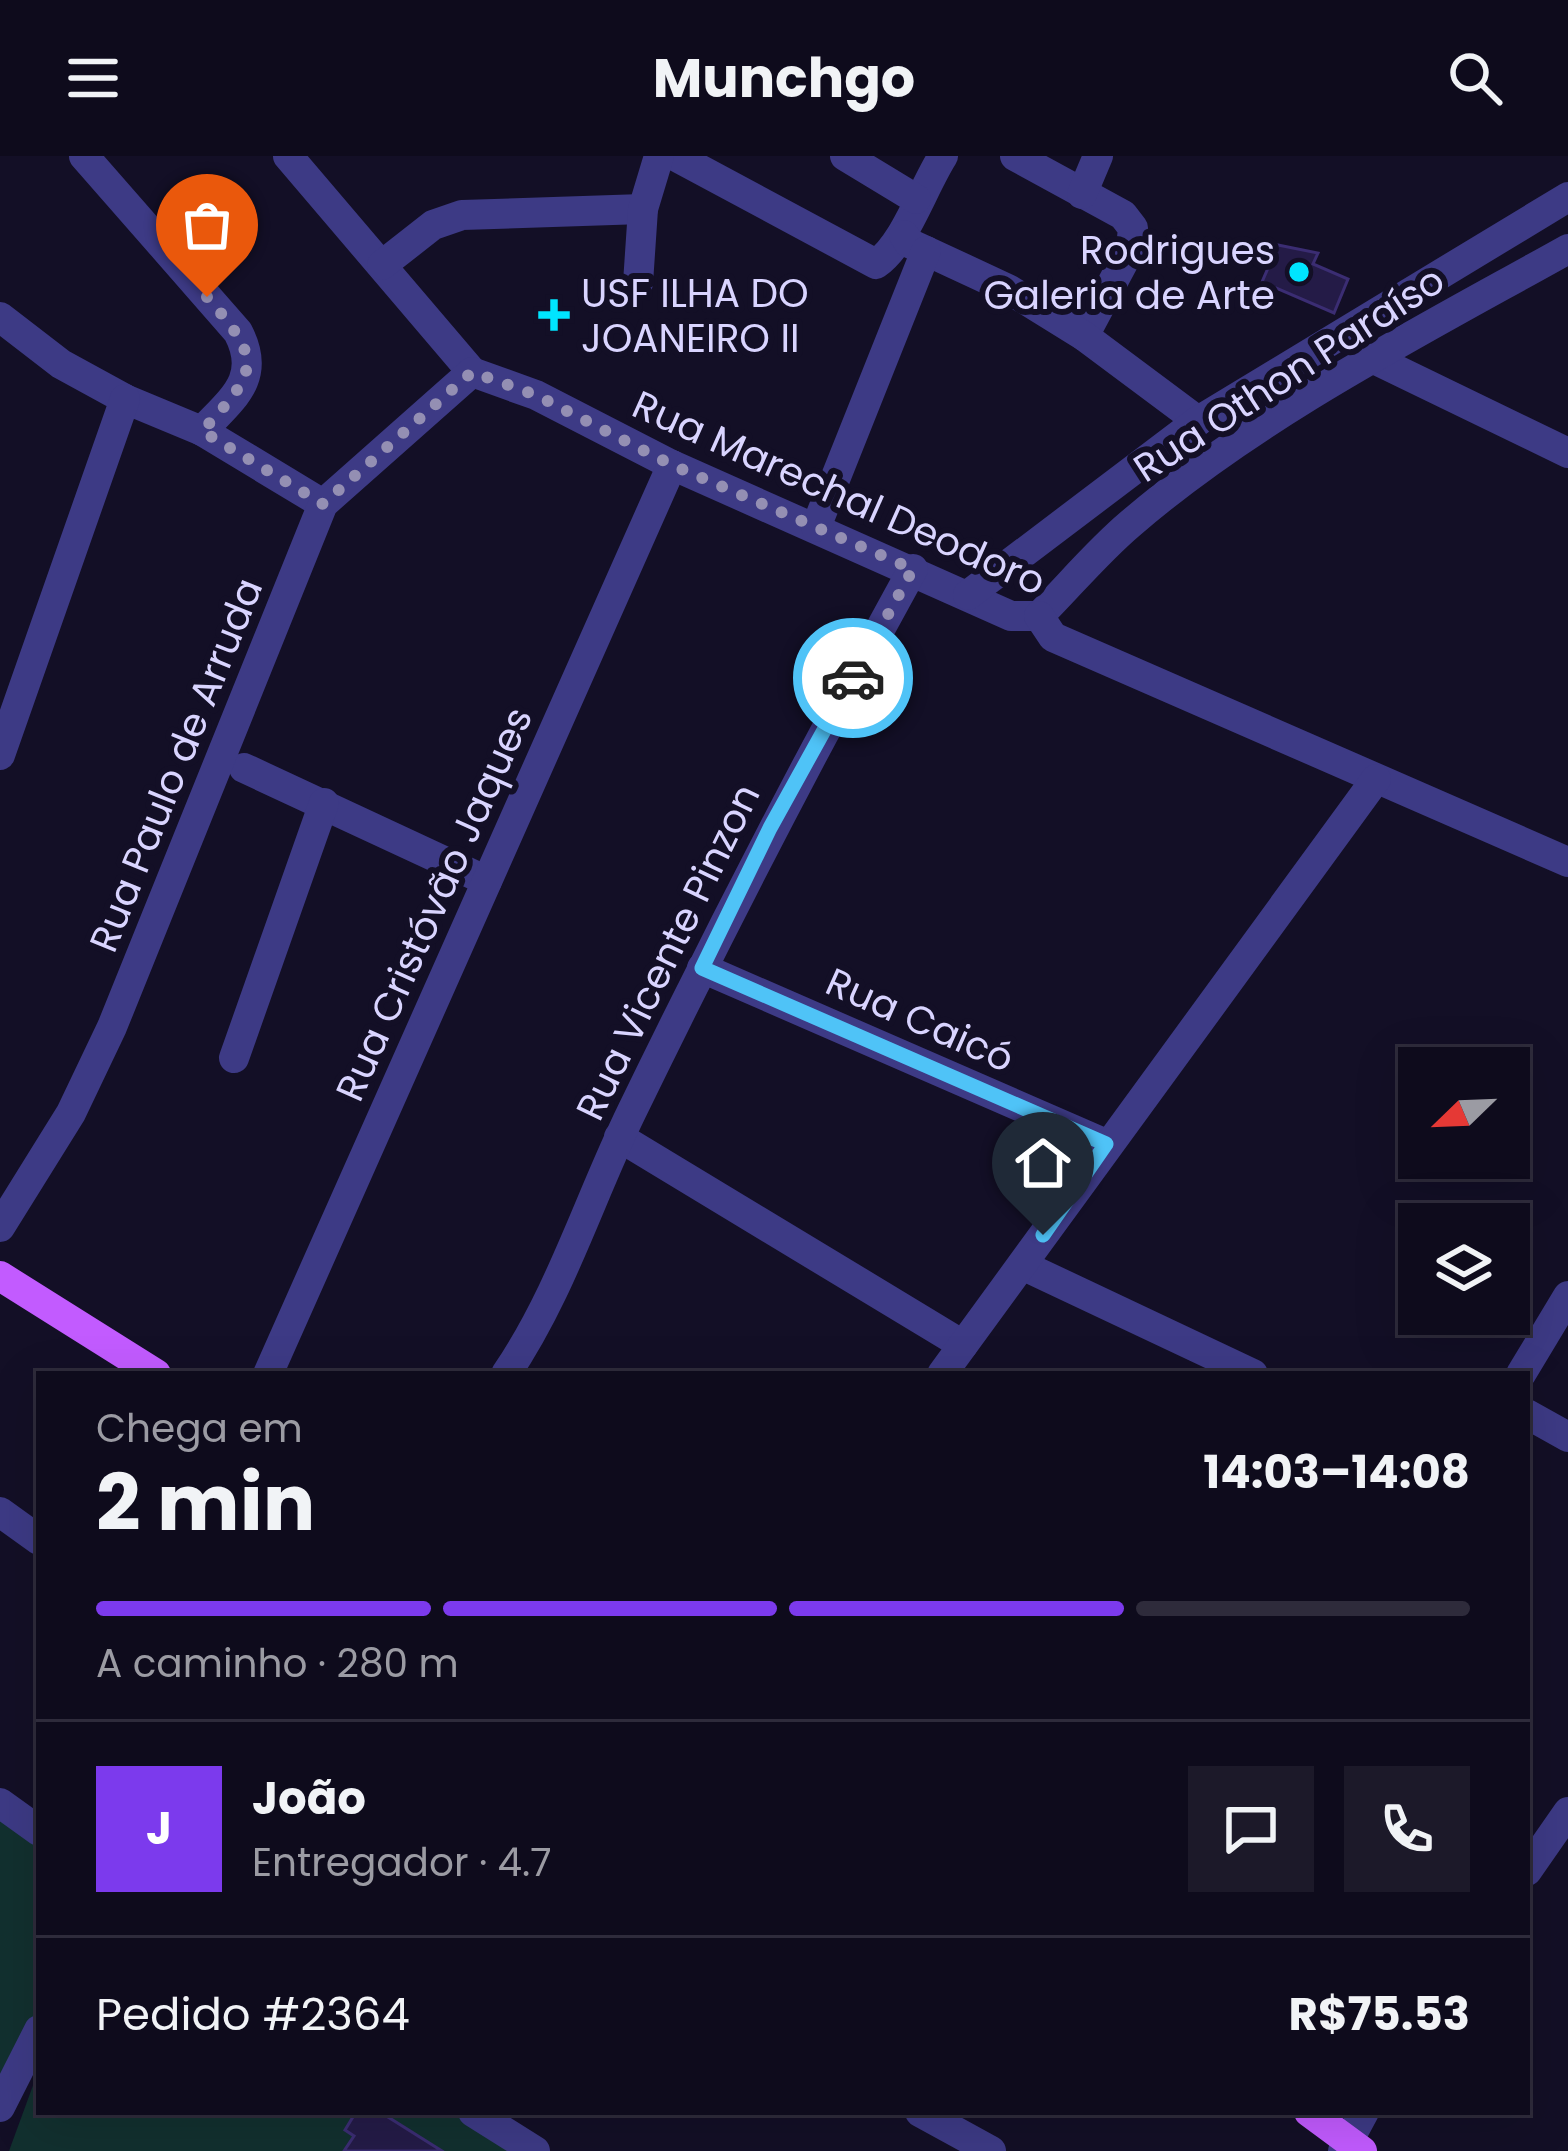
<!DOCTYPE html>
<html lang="pt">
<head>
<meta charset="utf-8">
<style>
  body { margin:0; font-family:Poppins,sans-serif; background:#1c1929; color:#f1f3f6; height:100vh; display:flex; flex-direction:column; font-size:45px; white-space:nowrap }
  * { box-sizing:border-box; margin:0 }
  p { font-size:39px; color:#9b9ba3 }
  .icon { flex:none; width:66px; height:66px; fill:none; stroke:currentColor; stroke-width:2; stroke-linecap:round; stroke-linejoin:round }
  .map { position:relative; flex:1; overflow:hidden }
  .side { position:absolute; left:36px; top:1215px; width:1494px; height:744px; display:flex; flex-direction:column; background:#0e0b1c; border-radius:0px; box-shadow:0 12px 48px #0002,0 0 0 3px #2e2b3b }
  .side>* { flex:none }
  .needle { width:78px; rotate:247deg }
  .controls { position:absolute; left:1398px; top:891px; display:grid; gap:24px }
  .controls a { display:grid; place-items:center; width:132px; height:132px; border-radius:0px; background:#0e0b1c; box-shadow:0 12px 48px #0002,0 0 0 3px #2e2b3b; font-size:60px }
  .pin { position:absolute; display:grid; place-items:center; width:102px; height:102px; color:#fff; margin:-123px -51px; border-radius:50% 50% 50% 0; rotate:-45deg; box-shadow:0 0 12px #0007 }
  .pin .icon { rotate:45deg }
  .courier { position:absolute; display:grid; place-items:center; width:120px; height:120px; margin:-60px; border:9px solid #4fc3f7; border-radius:50%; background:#fff; color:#222; box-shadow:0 3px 15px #0007 }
  .head em { font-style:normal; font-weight:700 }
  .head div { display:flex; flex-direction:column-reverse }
  .head { display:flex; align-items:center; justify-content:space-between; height:204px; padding:0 60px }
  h1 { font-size:78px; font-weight:700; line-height:90px }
  .bar { display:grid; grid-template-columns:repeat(4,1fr); gap:18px 12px; align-content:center; height:144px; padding:0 60px }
  .bar i { height:15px; border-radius:9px; background:#2e2b3b }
  .bar .active { background:#7c3aed }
  .bar p { grid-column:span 4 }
  .line { display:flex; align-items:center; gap:30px; padding:0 60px; border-top:3px solid #2e2b3b }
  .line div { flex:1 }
  .round { display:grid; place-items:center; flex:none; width:126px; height:126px; border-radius:0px; background:#1c1929 }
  header { display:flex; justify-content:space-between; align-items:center; height:156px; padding:0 60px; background:#0e0b1c; font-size:54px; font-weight:700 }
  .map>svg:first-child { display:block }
  .green { fill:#12302f }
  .building { fill:#241b47; stroke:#3b2d73; stroke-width:3 }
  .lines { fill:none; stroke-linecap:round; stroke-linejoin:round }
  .minor { stroke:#3d3a85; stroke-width:30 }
  .major { stroke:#c25bff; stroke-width:30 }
  .done { stroke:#948fb3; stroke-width:12; stroke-dasharray:0 21.6 }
  .route { stroke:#4fc3f7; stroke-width:15 }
  .poi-dot { fill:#00e5ff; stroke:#130f26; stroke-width:4.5 }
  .labels { text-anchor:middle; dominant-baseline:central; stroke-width:12; stroke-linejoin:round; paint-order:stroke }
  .poi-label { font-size:39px; fill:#d9d4ff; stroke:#130f26; text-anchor:end }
  .street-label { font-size:39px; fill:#d9d4ff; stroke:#130f26 }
</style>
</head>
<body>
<header><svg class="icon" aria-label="menu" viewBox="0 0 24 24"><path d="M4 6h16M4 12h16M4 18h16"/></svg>Munchgo<svg class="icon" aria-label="search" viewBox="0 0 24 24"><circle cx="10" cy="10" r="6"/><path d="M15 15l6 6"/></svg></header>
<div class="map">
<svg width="1568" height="1995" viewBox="0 0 1568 1995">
  <rect width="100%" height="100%" fill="#130f26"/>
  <!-- green -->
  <g class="green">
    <path d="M 0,1657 L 39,1684 L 39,1864 L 0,1939 Z"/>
    <path d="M 39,1913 L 39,1956 L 457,1956 L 518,1995 L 9,1995 Z"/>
  </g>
  <!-- building -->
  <g class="building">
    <path d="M 1278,89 L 1318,97 L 1313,108 L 1348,123 L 1334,157 L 1262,126 Z"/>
    <path d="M 356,1956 L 380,1956 L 442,1995 L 344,1995 L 354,1980 L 345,1974 Z"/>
  </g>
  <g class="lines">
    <!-- minor -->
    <g class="minor">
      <path d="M 84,0 L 238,176 C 262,222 233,242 202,275"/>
      <path d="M 288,0 L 472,216"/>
      <path d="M 675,0 L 876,108 C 905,88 922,33 943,0"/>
      <path d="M 845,0 L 916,43"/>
      <path d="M 1015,0 L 1123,59 L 1133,72 L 1131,92 L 1084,180"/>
      <path d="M 1082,38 L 1098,0"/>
      <path d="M 904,79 L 909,87 L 1008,133 L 1084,180 L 1198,265"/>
      <path d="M 382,109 L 433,69 L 462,59 L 643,53"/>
      <path d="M 638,127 L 643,53 L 659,0"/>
      <path d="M 0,161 L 61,208 L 125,243 L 202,275 L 323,348"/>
      <path d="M 1372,202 L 1568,297"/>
      <path d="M 472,216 L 536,239 L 672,309 L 1011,460 L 1039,460"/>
      <path d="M 816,371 L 926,95"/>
      <path d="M 968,439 L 1198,265 L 1568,41"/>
      <path d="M 1039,460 C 1069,430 1097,396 1130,368 C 1256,259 1423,174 1568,93"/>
      <path d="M 1039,460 L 1053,481 L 1568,706"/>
      <path d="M 0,599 L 125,243"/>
      <path d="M 244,612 L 487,725"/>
      <path d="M 702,812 L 1106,988"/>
      <path d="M 234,902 L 324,647"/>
      <path d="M 619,981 L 963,1189"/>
      <path d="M 0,1071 L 71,957 L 112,871 L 323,348 L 472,216"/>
      <path d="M 1022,1109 L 1253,1218"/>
      <path d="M 268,1218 L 672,309"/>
      <path d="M 506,1218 C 561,1137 589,1043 632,955 C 721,772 814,592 913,413"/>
      <path d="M 942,1218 L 1376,623"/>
      <path d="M 1521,1218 L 1568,1140"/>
      <path d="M 1527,1258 L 1568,1281"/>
      <path d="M 0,1356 L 39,1384"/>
      <path d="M 0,1647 L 39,1675"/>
      <path d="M 1527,1715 L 1568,1656"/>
      <path d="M 0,1951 L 39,1874"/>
      <path d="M 473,1956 L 535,1995"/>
      <path d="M 920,1956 L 991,1995"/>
      <path d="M 1343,1995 L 1364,1956"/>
    </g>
    <!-- major -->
    <g class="major">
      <path d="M 0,1120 L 156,1218"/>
      <path d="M 1309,1956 L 1362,1995"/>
    </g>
  </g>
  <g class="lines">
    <!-- done -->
    <path class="done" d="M 207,141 C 263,205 259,214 202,275 L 323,348 L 472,216 L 536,239 L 672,309 L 913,413 L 853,522"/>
    <!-- route -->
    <path class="route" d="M 853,522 L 770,672 L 702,812 L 1106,988 L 1043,1079"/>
  </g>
  <!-- markers -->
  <g class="poi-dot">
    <circle cx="1299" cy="116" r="12"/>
    <path d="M548 141h12v12h12v12h-12v12h-12v-12h-12v-12h12z"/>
  </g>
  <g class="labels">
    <!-- poi labels -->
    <g class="poi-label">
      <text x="1275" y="94">Rodrigues<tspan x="1275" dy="45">Galeria de Arte</tspan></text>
      <text x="581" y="137" text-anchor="start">USF ILHA DO<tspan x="581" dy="45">JOANEIRO II</tspan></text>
    </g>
    <!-- street labels -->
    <g class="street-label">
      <text transform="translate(1289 218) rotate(-33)">Rua Othon Paraíso</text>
      <text transform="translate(839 337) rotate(24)">Rua Marechal Deodoro</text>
      <text transform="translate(176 609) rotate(-68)">Rua Paulo de Arruda</text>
      <text transform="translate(434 748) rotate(-66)">Rua Cristóvão Jaques</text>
      <text transform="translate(668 796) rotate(-64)">Rua Vicente Pinzon</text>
      <text transform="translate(920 864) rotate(24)">Rua Caicó</text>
    </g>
  </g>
</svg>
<div class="controls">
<a><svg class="needle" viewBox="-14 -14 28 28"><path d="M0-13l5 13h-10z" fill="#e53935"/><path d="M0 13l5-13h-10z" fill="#9b9ba3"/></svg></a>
<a><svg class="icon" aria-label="layers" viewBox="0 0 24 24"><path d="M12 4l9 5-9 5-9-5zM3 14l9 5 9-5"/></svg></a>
</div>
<div class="pin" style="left:207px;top:141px;background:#ea580c"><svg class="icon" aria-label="bag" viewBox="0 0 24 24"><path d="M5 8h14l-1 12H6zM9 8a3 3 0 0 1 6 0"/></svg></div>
<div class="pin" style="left:1043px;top:1079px;background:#1f2937"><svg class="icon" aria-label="home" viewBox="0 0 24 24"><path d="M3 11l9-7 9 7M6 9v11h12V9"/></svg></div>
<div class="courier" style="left:853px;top:522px"><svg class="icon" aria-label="car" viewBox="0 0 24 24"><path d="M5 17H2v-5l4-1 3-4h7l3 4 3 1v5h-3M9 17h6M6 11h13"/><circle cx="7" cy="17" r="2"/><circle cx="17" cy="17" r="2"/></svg></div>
<section class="side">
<div class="head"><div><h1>2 min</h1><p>Chega em</p></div><em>14:03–14:08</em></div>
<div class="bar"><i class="active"></i><i class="active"></i><i class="active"></i><i></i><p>A caminho · 280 m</p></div>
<div class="line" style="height:216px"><b class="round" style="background:#7c3aed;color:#fff">J</b><div><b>João</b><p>Entregador · 4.7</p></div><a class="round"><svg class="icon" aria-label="chat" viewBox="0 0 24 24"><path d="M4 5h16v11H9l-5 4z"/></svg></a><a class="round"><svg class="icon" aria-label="phone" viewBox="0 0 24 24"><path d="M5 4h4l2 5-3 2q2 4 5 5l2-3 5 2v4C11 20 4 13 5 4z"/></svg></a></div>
<div class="line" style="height:156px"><div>Pedido #2364</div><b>R$75.53</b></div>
</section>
</div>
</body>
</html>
